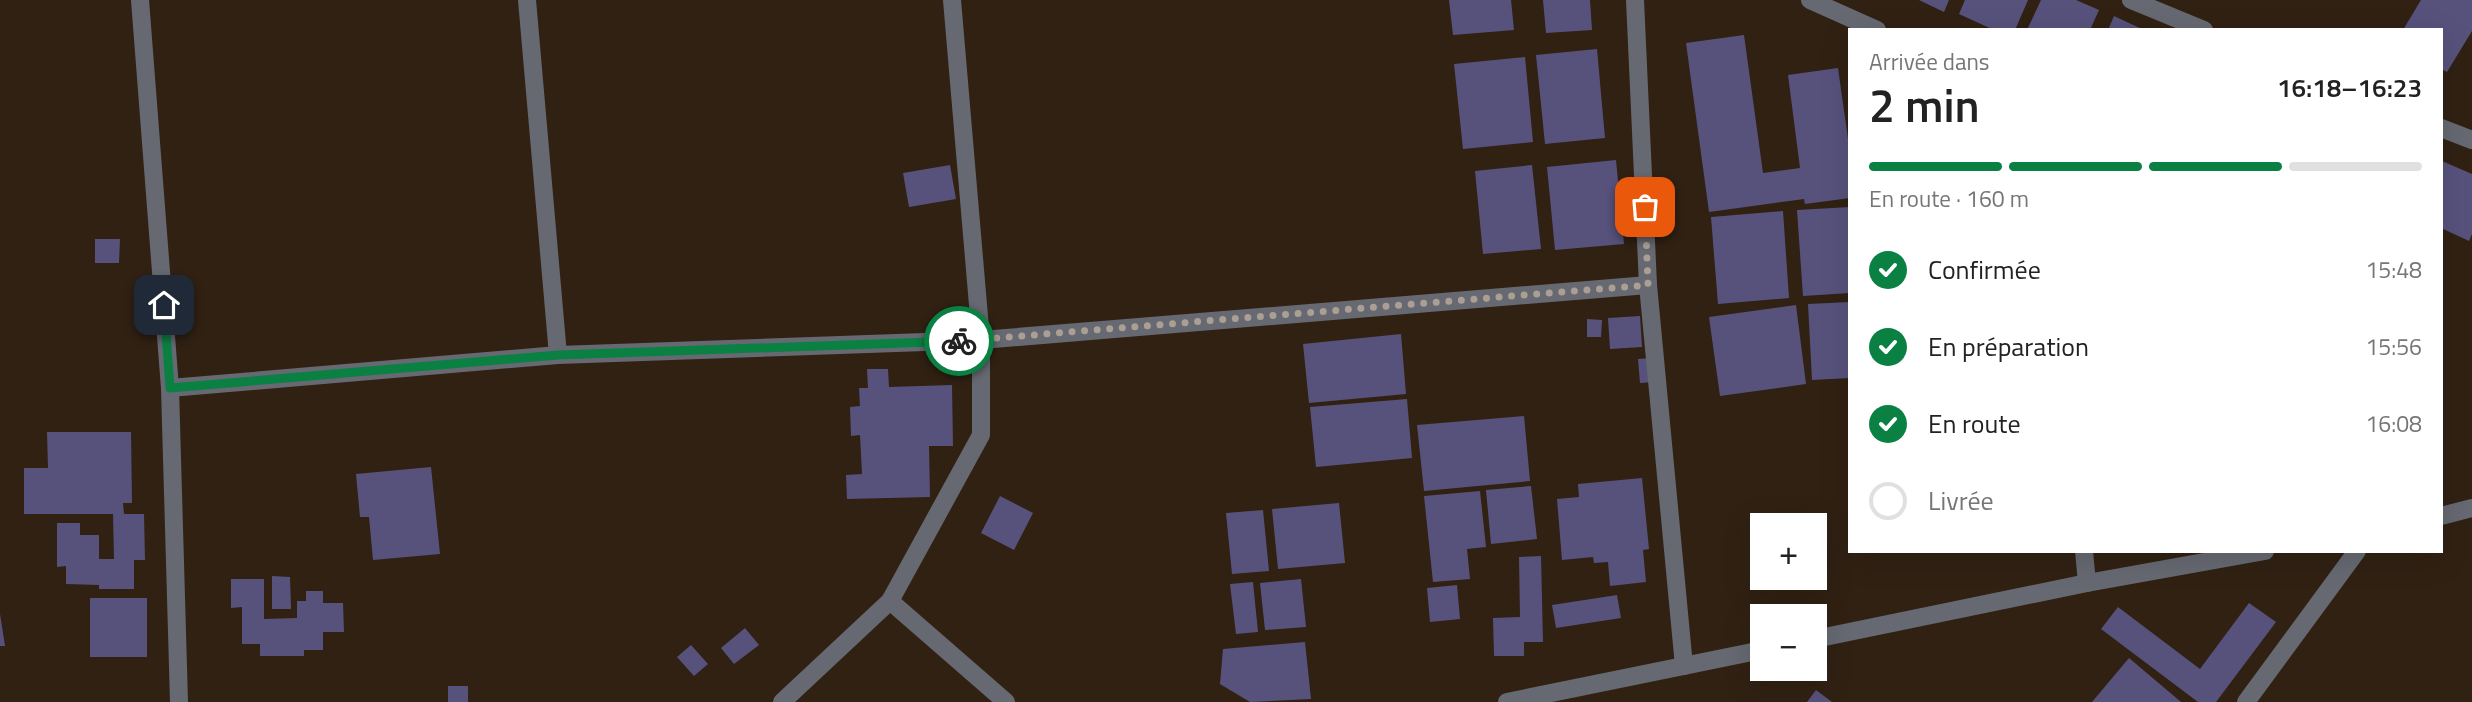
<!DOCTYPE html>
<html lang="fr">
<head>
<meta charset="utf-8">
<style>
  body { margin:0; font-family:"Titillium Web",sans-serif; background:#f6f6f6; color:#222; height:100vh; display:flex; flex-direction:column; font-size:26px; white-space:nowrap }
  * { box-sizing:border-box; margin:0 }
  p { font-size:23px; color:#767676 }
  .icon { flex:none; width:38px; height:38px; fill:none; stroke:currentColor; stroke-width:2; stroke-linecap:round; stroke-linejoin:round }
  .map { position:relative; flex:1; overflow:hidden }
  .sheet { position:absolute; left:1848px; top:28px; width:595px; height:525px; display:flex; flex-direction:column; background:#fff; border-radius:0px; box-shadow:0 7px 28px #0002 }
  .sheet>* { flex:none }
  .controls { position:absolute; left:1750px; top:513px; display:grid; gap:14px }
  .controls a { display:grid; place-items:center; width:77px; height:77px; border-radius:0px; background:#fff; box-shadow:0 7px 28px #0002; font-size:35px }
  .pin { position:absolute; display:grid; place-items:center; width:60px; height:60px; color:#fff; margin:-30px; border-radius:14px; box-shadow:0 4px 10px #0006 }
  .courier { position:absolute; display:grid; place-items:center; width:70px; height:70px; margin:-35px; border:5px solid #0b8043; border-radius:50%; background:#fff; color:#222; box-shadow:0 2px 9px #0007 }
  .headline em { font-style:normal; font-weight:600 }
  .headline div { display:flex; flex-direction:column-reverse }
  .headline { display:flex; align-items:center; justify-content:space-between; height:119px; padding:0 21px }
  h1 { font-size:46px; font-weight:600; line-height:52px }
  .bar { display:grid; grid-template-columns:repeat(4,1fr); gap:10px 7px; align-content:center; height:84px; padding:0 21px }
  .bar i { height:9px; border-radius:5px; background:#e0e0e0 }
  .bar .on { background:#0b8043 }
  .bar p { grid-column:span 4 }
  ol { padding:0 21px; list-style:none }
  li { display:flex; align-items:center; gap:21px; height:77px }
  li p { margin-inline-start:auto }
  li .icon { padding:7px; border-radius:50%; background:#0b8043; color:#fff; stroke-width:4 }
  li:last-child { color:#767676 }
  li i { width:38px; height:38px; border:4px solid #e0e0e0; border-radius:50% }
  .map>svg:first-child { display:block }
  .building { fill:#57527c }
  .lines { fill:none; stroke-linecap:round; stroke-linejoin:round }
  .minor { stroke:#676972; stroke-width:18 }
  .done { stroke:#ab9f94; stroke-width:7; stroke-dasharray:0 12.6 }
  .route { stroke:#0b8043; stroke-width:9 }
</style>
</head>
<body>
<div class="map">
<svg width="2472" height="702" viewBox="0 0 2472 702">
  <rect width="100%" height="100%" fill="#302113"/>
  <!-- building -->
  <g class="building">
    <path d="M 1449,0 L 1511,0 L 1514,30 L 1453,35 Z"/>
    <path d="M 1543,0 L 1590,0 L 1592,30 L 1546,33 Z"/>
    <path d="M 1919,0 L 1949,0 L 1944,12 Z"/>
    <path d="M 1965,0 L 2028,0 L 2015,30 L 1994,30 L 1959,14 Z"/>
    <path d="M 2041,0 L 2076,0 L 2099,10 L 2090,30 L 2027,30 Z"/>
    <path d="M 2421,0 L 2472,0 L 2472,31 L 2447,72 L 2441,69 L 2441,30 L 2403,30 Z"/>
    <path d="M 2114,16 L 2144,30 L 2108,30 Z"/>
    <path d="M 1744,35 L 1763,173 L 1800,168 L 1788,75 L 1838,68 L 1850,153 L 1850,198 L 1805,204 L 1804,199 L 1709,212 L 1686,43 Z"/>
    <path d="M 1597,49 L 1605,138 L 1545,144 L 1536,55 Z"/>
    <path d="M 1525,57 L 1533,142 L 1463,149 L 1454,64 Z"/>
    <path d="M 1616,160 L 1624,244 L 1555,250 L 1547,167 Z"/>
    <path d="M 2442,161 L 2472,174 L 2472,234 L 2469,241 L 2441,228 Z"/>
    <path d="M 950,165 L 956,199 L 909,207 L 903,173 Z"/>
    <path d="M 1532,165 L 1541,249 L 1483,254 L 1475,171 Z"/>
    <path d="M 1850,207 L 1850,293 L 1803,296 L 1797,210 Z"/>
    <path d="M 1783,211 L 1789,298 L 1718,304 L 1711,217 Z"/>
    <path d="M 95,239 L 120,239 L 119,263 L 95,263 Z"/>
    <path d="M 1850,302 L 1850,378 L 1812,380 L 1808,304 Z"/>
    <path d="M 1796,305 L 1806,384 L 1720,396 L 1709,317 Z"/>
    <path d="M 1640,316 L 1642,347 L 1610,349 L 1608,318 Z"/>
    <path d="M 1587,319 L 1602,320 L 1601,337 L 1587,337 Z"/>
    <path d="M 1401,334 L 1406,394 L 1309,403 L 1303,344 Z"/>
    <path d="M 1653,358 L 1654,382 L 1640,383 L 1638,359 Z"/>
    <path d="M 867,369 L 888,369 L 889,387 L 952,385 L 953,446 L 929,446 L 930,497 L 847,499 L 846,475 L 862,474 L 860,435 L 851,436 L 850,407 L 860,406 L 859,388 L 868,388 Z"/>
    <path d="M 1407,399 L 1412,458 L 1316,467 L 1310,407 Z"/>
    <path d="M 1524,416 L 1530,481 L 1424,491 L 1417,425 Z"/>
    <path d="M 47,432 L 131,432 L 132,503 L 123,503 L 124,514 L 144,514 L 145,560 L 134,560 L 134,589 L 99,589 L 99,585 L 66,584 L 66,566 L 57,567 L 57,523 L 80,523 L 80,535 L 99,535 L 99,559 L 114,559 L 113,514 L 24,514 L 24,468 L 48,468 Z"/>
    <path d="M 431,467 L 440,554 L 373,560 L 369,517 L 360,517 L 356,474 Z"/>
    <path d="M 1642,478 L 1649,549 L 1643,550 L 1646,582 L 1610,586 L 1608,562 L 1594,563 L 1593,557 L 1562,560 L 1557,499 L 1579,497 L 1578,484 Z"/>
    <path d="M 1531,486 L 1537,539 L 1491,544 L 1486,490 Z"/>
    <path d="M 1480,491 L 1486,547 L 1467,549 L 1470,579 L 1433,582 L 1424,496 Z"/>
    <path d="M 1000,496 L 1033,513 L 1014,550 L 981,533 Z"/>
    <path d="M 1339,503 L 1345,563 L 1278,569 L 1272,509 Z"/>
    <path d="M 1263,510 L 1269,571 L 1232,574 L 1226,513 Z"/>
    <path d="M 1541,556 L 1543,642 L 1524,642 L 1524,656 L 1494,656 L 1493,618 L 1520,617 L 1519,557 Z"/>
    <path d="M 272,576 L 290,577 L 291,609 L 272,609 Z"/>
    <path d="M 231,579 L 264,579 L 264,619 L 297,618 L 297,601 L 306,601 L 306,591 L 323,591 L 323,603 L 343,603 L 344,632 L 323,632 L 323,650 L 304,650 L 304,656 L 260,656 L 260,644 L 242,644 L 242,607 L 231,608 Z"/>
    <path d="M 1301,579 L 1306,627 L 1265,630 L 1260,583 Z"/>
    <path d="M 1253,582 L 1258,632 L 1236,634 L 1230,584 Z"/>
    <path d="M 1457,585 L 1460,619 L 1430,622 L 1427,588 Z"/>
    <path d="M 1617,595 L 1621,618 L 1556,628 L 1552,605 Z"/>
    <rect x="90" y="598" width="57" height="59"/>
    <path d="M 2249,603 L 2276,622 L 2216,702 L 2198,702 L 2101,629 L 2118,607 L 2200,669 Z"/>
    <path d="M 0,614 L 5,646 L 0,646 Z"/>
    <path d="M 745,628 L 759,645 L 734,664 L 721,648 Z"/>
    <path d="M 1305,642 L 1311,699 L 1250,702 L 1220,684 L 1223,649 Z"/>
    <path d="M 691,645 L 708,664 L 694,676 L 677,657 Z"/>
    <path d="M 2129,658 L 2181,702 L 2092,702 Z"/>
    <rect x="448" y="686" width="20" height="16"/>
    <path d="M 1816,690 L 1832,702 L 1807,702 Z"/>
  </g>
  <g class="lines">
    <!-- minor -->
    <g class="minor">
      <path d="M 140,0 L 170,388 L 179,702"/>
      <path d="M 527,0 L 558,355"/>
      <path d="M 1635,0 L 1648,285 L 1684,666"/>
      <path d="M 1810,0 L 1877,30"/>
      <path d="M 2131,0 L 2204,30"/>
      <path d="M 2441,128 L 2472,140"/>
      <path d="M 170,388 L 558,355 L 981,340 L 1648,285"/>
      <path d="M 2441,516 L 2472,508"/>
      <path d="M 2084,551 L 2087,583"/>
      <path d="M 890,601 L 1006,702"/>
      <path d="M 1815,639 L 2087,583 L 2265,551"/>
      <path d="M 782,702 L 890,601 L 981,435 L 981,340 L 952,0"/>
      <path d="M 1507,702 L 1762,650"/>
      <path d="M 2246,702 L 2357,551"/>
    </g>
  </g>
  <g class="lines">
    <!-- done -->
    <path class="done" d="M 959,341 L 1648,285 L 1645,207"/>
    <!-- route -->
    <path class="route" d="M 164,305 L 170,388 L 558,355 L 959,341"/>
  </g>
</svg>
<div class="controls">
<a>+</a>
<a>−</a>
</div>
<div class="pin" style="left:1645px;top:207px;background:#ea580c"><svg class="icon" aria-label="bag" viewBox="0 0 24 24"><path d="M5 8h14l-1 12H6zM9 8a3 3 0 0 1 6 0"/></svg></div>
<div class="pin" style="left:164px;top:305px;background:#1f2937"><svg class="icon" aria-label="home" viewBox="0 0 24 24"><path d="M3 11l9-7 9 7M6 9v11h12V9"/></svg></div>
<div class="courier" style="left:959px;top:341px"><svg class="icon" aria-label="bike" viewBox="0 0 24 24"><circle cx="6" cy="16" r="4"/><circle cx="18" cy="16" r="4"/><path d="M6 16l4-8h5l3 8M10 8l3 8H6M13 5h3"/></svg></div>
<section class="sheet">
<div class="headline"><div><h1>2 min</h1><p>Arrivée dans</p></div><em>16:18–16:23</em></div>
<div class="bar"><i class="on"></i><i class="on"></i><i class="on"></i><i></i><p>En route · 160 m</p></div>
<ol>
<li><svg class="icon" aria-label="check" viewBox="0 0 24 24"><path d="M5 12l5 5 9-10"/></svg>Confirmée<p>15:48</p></li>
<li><svg class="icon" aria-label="check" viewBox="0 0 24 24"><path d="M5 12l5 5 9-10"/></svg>En préparation<p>15:56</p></li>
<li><svg class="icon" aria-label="check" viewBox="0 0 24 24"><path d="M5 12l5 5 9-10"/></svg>En route<p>16:08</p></li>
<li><i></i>Livrée</li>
</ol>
</section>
</div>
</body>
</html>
